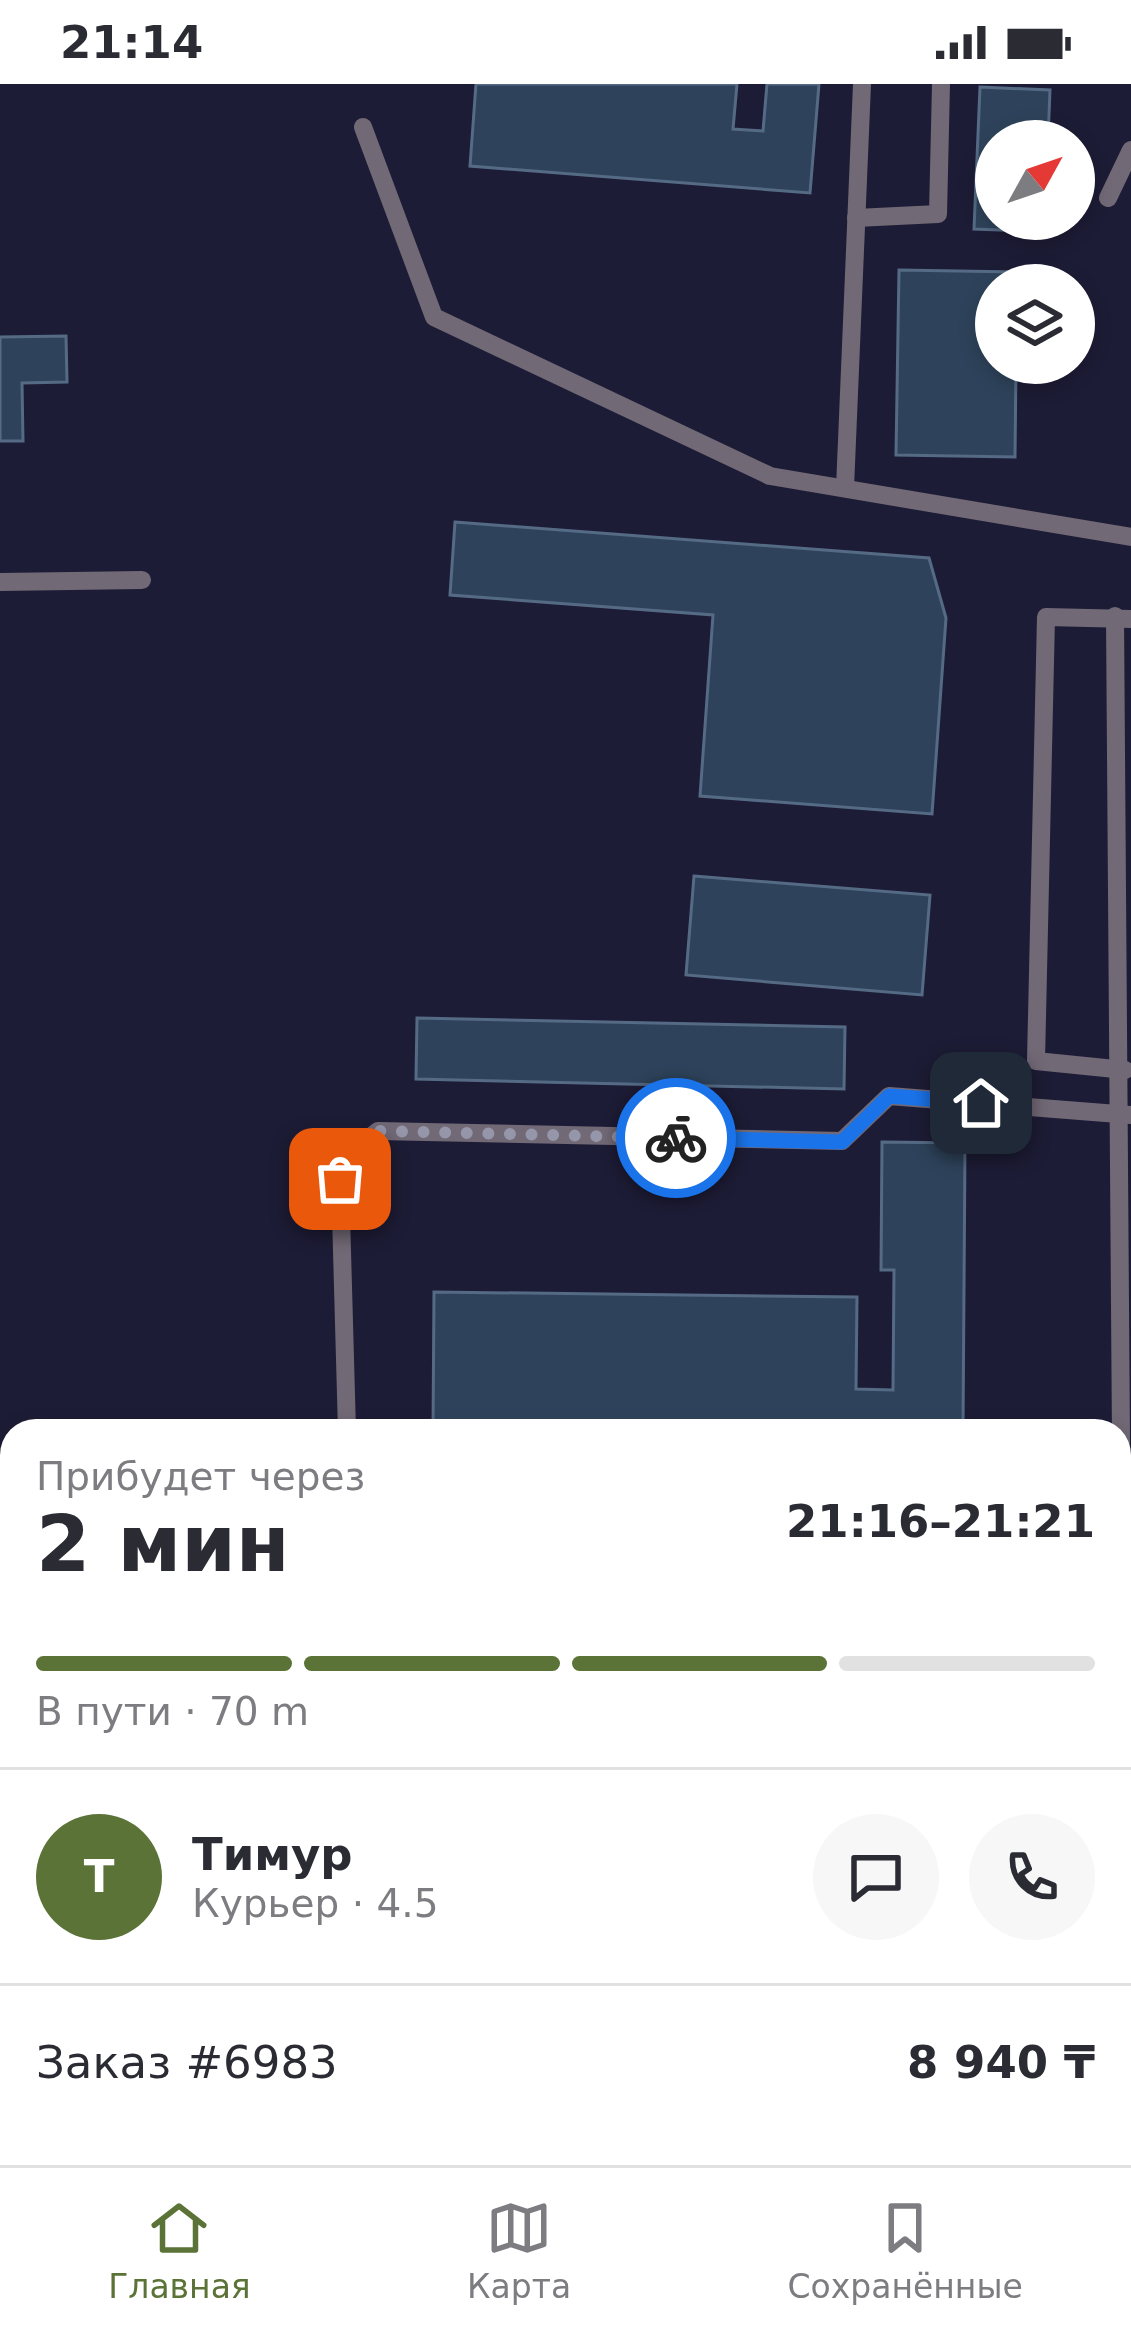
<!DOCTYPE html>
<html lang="ru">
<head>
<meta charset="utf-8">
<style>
  body { margin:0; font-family:"DejaVu Sans",sans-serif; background:#f7f7f7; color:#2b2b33; height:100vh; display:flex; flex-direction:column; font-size:45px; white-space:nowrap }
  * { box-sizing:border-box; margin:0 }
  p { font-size:39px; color:#7c7c81 }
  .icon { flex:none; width:66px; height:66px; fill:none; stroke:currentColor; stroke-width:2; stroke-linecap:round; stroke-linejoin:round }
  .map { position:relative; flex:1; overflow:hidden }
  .side { position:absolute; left:0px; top:1335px; width:1131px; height:747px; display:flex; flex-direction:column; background:#fff; border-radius:36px 36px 0 0; box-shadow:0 6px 18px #0003 }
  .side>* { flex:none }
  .needle { width:78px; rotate:50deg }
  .tools { position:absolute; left:975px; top:36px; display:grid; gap:24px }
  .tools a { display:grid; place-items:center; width:120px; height:120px; border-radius:50%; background:#fff; box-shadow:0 6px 18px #0003; font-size:60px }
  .pin { position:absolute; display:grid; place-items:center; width:102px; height:102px; color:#fff; margin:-51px; border-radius:24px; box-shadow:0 6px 18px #0006 }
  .courier { position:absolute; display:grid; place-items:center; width:120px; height:120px; margin:-60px; border:9px solid #1a73e8; border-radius:50%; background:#fff; color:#222; box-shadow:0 3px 15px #0007 }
  .headline em { font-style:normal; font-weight:700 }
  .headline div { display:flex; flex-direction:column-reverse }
  .headline { display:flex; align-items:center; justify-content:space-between; height:204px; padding:0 36px }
  h1 { font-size:78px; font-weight:700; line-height:90px }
  .bar { display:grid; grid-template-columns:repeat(4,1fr); gap:18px 12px; align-content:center; height:144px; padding:0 36px }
  .bar i { height:15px; border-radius:9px; background:#e1e1e2 }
  .bar .selected { background:#5b7337 }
  .bar p { grid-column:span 4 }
  .line { display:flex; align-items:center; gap:30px; padding:0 36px; border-top:3px solid #e1e1e2 }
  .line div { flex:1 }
  .round { display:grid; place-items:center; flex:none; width:126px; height:126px; border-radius:63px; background:#f7f7f7 }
  .status { display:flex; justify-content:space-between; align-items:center; height:84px; padding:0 60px; background:#fff; direction:ltr }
  .status svg { height:33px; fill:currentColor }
  .tabs { display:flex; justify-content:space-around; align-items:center; height:168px; border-top:3px solid #e1e1e2; background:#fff; font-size:33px; color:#7c7c81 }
  .tabs a { display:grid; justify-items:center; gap:6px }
  .tabs .selected { color:#5b7337 }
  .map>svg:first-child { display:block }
  .building { fill:#2e435b; stroke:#556b85; stroke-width:3 }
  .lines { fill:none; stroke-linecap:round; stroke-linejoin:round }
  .service { stroke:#726976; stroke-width:18 }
  .done { stroke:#9596aa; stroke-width:12; stroke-dasharray:0 21.6 }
  .route { stroke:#1a73e8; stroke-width:15 }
</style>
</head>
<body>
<div class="status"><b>21:14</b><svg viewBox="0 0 49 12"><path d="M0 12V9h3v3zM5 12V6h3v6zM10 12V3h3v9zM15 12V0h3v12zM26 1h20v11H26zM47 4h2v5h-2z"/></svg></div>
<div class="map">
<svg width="1131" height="2081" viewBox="0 0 1131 2081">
  <rect width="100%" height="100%" fill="#1d1c36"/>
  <!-- building -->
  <g class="building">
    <path d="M 476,0 L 737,0 L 733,45 L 763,47 L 767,0 L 819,0 L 810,109 L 470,82 Z"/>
    <path d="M 980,3 L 1050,6 L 1048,57 L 996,57 L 996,135 L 1046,135 L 1045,148 L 974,145 Z"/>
    <path d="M 899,186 L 1017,188 L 1017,201 L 996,201 L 996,279 L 1016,279 L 1015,373 L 896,371 Z"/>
    <path d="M 66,252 L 67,298 L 22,299 L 23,357 L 0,357 L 0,253 Z"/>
    <path d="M 455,438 L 929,474 L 946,534 L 932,730 L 700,712 L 713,531 L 450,511 Z"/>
    <path d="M 694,792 L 930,811 L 922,911 L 686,891 Z"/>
    <path d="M 417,934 L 845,943 L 844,1005 L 416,995 Z"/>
    <path d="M 882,1058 L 965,1059 L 963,1347 L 433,1347 L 434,1208 L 857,1213 L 856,1305 L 893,1306 L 894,1186 L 881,1186 Z"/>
    <path d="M 0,1399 L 12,1399 L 12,1482 L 0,1483 Z"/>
    <rect x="1119" y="1556" width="12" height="44"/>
    <path d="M 182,2070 L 262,2070 L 262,2081 L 183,2081 Z"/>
    <path d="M 385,2070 L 426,2070 L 426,2081 L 386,2081 Z"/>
  </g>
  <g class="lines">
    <!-- service -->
    <g class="service">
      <path d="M 363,43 L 434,233 L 770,392 L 1131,453"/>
      <path d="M 1108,114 L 1131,66"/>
      <path d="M 856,134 L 938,130 L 941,0"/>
      <path d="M 845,404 L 862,0"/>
      <path d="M 0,498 L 142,496"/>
      <path d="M 1115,532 L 1122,1496"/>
      <path d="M 1125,986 L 1036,977 L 1046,533 L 1131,535"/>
      <path d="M 347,1347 L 340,1095 L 356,1065 L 378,1047 L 842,1057 L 889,1012 L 1131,1031"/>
      <path d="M 0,1525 L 12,1525"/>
      <path d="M 1119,1553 L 1131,1553"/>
      <path d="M 0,1632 L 12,1633"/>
      <path d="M 0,1734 L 12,1734"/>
      <path d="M 1119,1812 L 1131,1813"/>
      <path d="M 1119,1976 L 1131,1970"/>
      <path d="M 332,2081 L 333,2070"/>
      <path d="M 1100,2081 L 1100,2070"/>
    </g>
  </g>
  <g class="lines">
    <!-- done -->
    <path class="done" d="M 340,1095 L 356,1065 L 378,1047 L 676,1054"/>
    <!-- route -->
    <path class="route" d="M 676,1054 L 842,1058 L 889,1012 L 981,1019"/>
  </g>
</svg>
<div class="tools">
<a><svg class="needle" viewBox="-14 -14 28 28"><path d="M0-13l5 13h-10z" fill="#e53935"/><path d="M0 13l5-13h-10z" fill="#7c7c81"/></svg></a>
<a><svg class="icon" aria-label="layers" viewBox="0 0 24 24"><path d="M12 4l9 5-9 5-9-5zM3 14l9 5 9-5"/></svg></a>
</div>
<div class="pin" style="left:340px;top:1095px;background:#ea580c"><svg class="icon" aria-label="bag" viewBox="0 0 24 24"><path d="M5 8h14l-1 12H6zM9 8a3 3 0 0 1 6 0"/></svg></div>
<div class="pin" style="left:981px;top:1019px;background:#1f2937"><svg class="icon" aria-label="home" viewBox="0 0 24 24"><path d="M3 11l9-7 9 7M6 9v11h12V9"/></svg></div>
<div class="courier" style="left:676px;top:1054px"><svg class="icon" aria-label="bike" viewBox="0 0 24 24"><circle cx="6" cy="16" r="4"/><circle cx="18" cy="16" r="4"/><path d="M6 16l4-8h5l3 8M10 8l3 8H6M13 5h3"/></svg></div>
<section class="side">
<div class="headline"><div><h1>2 мин</h1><p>Прибудет через</p></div><em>21:16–21:21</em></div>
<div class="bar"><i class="selected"></i><i class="selected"></i><i class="selected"></i><i></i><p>В пути · 70 m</p></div>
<div class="line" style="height:216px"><b class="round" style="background:#5b7337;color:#fff">Т</b><div><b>Тимур</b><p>Курьер · 4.5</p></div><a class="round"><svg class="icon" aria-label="chat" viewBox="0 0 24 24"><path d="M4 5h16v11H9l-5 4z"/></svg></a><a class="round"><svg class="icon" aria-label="phone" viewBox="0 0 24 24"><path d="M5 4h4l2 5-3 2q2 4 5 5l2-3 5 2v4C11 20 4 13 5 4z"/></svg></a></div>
<div class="line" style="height:156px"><div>Заказ #6983</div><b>8 940 ₸</b></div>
</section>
</div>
<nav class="tabs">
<a class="selected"><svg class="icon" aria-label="home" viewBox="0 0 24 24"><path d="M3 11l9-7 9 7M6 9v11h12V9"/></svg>Главная</a>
<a><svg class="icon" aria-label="map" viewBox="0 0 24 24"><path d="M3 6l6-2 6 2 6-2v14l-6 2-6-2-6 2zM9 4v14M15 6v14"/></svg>Карта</a>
<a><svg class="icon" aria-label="saved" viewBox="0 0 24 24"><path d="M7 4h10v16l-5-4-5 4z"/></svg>Сохранённые</a>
</nav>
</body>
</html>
